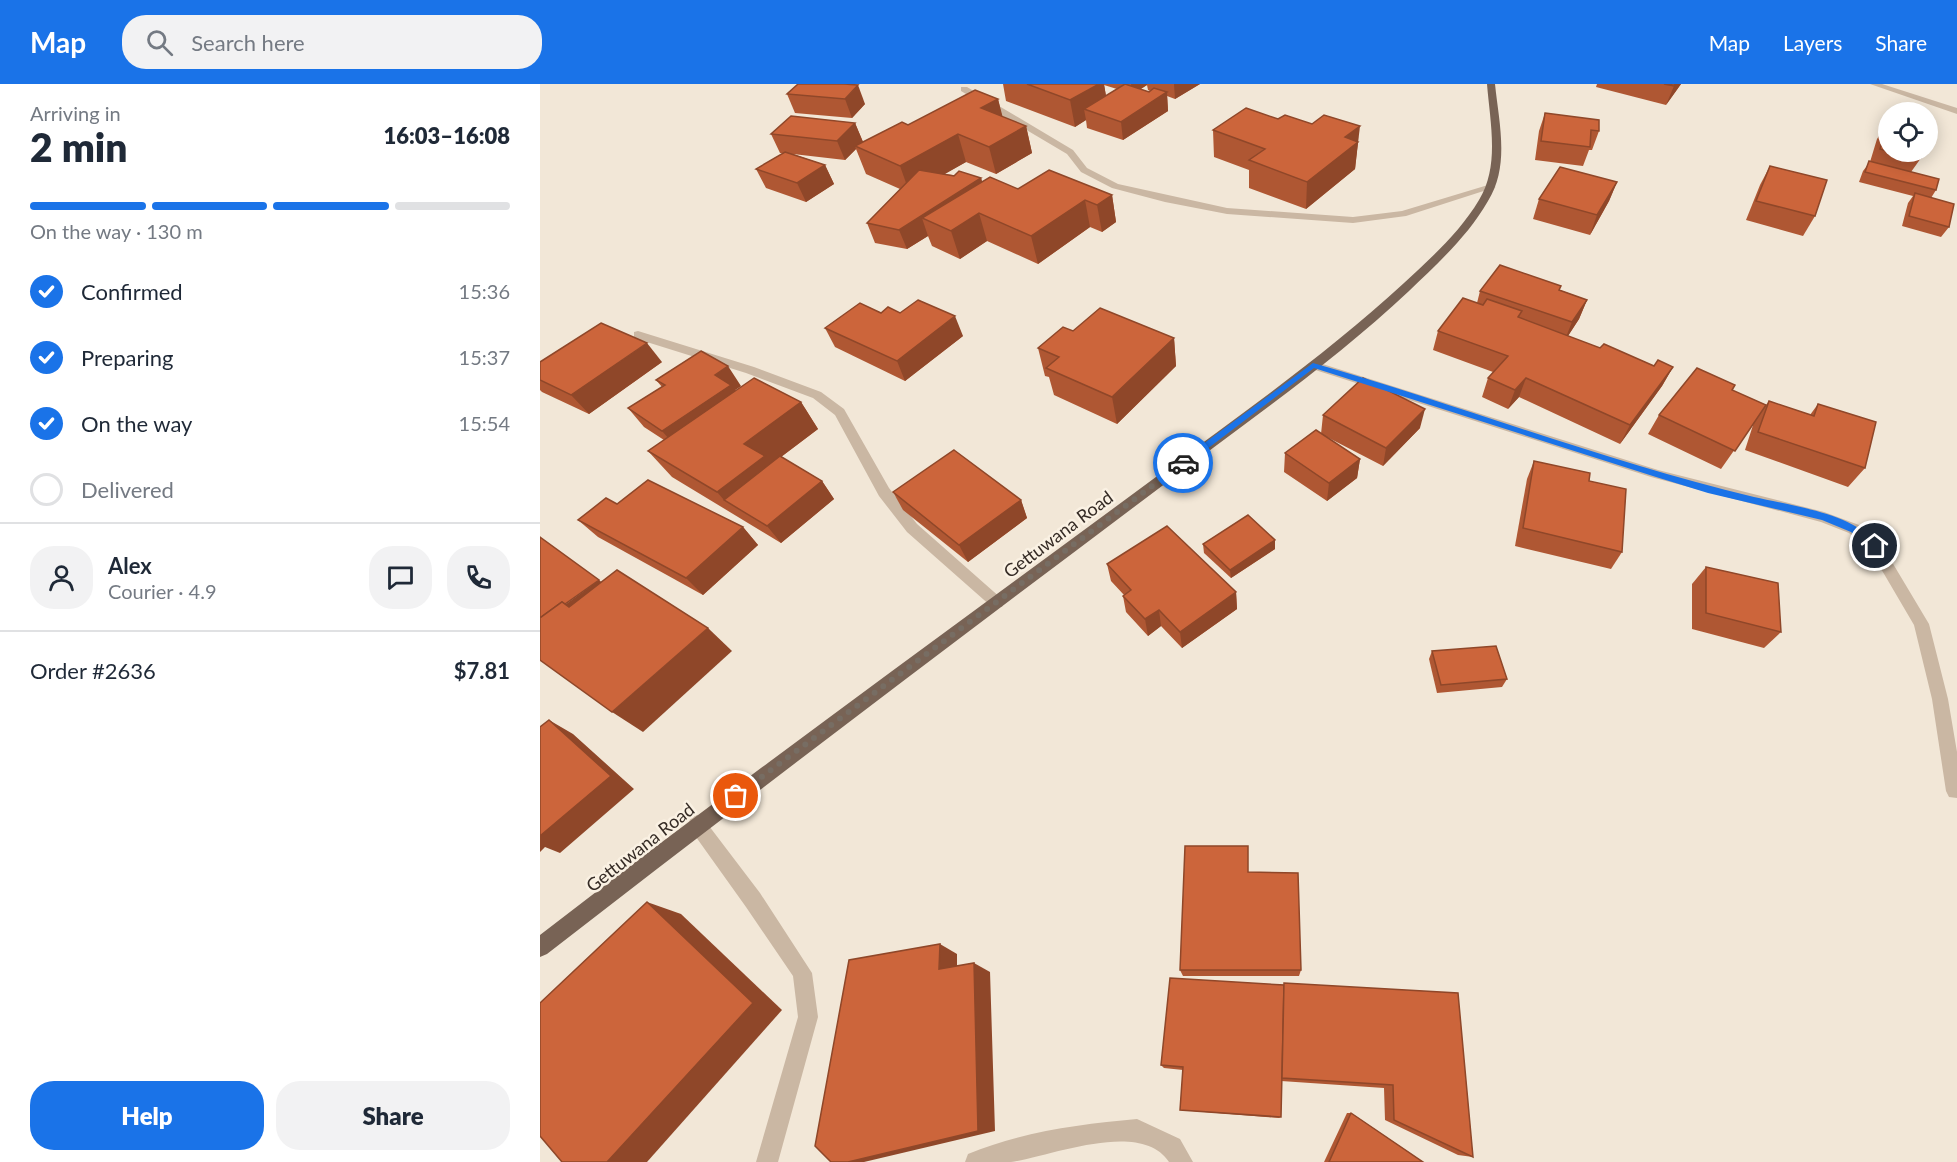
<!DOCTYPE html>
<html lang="en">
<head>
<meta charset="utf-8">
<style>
  body { margin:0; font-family:Lato,sans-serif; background:#f2f2f3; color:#1f2937; height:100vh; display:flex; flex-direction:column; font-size:22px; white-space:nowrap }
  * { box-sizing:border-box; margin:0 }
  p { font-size:20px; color:#747a83 }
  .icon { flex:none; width:33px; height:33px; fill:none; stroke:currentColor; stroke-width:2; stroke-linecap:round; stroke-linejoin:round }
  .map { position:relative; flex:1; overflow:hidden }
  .panel { display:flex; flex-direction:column; background:#fff; width:540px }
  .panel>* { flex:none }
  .controls { position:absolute; left:1338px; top:18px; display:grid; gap:12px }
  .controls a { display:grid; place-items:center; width:60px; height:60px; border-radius:50%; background:#fff; box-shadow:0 3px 15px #0003; font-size:30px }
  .pin { position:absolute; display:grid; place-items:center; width:51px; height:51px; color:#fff; margin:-26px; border:3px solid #fff; border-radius:50%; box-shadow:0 2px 6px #0007 }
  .courier { position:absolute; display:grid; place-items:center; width:60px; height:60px; margin:-30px; border:4px solid #1a73e8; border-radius:50%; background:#fff; color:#222; box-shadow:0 2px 8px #0007 }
  .summary em { font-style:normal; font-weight:800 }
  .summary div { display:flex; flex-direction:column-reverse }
  .summary { display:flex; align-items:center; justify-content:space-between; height:102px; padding:0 30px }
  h1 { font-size:39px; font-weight:800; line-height:45px }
  .bar { display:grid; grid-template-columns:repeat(4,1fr); gap:9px 6px; align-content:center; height:72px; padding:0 30px }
  .bar i { height:8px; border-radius:4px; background:#e0e1e3 }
  .bar .selected { background:#1a73e8 }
  .bar p { grid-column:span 4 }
  .line { display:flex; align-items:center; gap:15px; padding:0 30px; border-top:2px solid #e0e1e3 }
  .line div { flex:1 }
  .round { display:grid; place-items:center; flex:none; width:63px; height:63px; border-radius:24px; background:#f2f2f3 }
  ol { padding:0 30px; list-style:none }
  li { display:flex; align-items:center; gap:18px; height:66px }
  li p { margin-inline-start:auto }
  li .icon { padding:6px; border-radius:50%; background:#1a73e8; color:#fff; stroke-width:4 }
  li:last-child { color:#747a83 }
  li i { width:33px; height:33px; border:3px solid #e0e1e3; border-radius:50% }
  .primary-button { display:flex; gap:12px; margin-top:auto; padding:12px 30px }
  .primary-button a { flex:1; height:69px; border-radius:24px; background:#1a73e8; color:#fff; font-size:24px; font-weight:800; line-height:69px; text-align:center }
  .primary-button a+a { background:#f2f2f3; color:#1f2937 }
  header { display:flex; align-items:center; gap:36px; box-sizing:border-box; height:84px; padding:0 30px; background:#1a73e8; color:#fff }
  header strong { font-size:28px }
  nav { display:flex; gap:33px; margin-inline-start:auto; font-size:21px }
  .search { width:420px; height:54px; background:#f2f2f3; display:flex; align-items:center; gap:15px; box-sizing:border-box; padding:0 21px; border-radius:24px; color:#747a83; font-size:22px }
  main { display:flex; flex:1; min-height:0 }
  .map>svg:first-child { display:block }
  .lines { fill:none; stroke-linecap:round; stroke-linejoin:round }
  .street { fill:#cab7a3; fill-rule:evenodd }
  .primary { fill:#786355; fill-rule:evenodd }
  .wall { fill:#af5733; fill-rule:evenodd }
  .shaded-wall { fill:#8f4729 }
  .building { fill:#cc653b; stroke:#8f4729; stroke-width:1.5 }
  .route { fill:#1a73e8 }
  .done { stroke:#776d63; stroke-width:6; stroke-dasharray:0 10.8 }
  .labels { text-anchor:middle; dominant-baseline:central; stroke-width:5; stroke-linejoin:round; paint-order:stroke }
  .street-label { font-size:18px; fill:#352b25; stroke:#faf1e3 }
</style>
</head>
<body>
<header>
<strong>Map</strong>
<div class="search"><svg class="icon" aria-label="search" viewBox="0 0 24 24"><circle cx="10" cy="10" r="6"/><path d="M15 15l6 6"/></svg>Search here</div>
<nav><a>Map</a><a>Layers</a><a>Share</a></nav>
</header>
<main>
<section class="panel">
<div class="summary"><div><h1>2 min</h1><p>Arriving in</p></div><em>16:03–16:08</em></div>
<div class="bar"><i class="selected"></i><i class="selected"></i><i class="selected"></i><i></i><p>On the way · 130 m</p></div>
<ol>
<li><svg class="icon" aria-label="check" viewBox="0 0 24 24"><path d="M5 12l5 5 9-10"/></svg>Confirmed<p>15:36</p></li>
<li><svg class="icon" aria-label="check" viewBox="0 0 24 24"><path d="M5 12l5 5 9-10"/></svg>Preparing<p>15:37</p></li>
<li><svg class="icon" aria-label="check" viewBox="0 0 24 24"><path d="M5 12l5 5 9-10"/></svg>On the way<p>15:54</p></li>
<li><i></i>Delivered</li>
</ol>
<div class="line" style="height:108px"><a class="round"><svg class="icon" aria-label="person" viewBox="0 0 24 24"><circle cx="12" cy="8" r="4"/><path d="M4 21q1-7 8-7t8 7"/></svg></a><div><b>Alex</b><p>Courier · 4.9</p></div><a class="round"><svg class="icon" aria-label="chat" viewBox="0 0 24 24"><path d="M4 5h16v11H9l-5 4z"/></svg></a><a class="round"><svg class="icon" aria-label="phone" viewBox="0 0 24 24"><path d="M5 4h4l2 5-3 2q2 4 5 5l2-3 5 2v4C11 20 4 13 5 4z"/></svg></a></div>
<div class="line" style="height:78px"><div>Order #2636</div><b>$7.81</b></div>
<div class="primary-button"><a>Help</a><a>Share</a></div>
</section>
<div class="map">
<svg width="1417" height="1078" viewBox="0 0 1417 1078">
  <rect width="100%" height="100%" fill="#f2e7d7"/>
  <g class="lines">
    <!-- street -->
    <g class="street">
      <path d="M 1330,0 L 1342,0 L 1417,24 L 1417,30 Z"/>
      <path d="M 421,3 L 427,3 L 533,66 L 547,84 L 578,100 L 687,124 L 813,133 L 862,127 L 948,101 L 956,103 L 866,132 L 813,139 L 687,130 L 625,118 L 572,104 L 541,88 L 527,70 L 421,7 Z"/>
      <path d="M 98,247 L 214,283 L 281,308 L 304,325 L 349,404 L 377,440 L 462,515 L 464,519 L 462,523 L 452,523 L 367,448 L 339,412 L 295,331 L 273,314 L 206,289 L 94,254 L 94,248 Z"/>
      <path d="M 773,277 L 1118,386 L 1284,428 L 1319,441 L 1340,458 L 1389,540 L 1408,615 L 1417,668 L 1417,714 L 1409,713 L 1406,707 L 1392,615 L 1374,541 L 1330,466 L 1309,449 L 1281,438 L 1111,393 L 769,284 L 767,281 Z"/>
      <path d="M 157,731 L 163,734 L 220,809 L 272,889 L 278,933 L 238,1078 L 216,1078 L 258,933 L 253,892 L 206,823 L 151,746 L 148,740 L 151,734 Z"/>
      <path d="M 597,1035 L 640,1055 L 653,1078 L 629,1078 C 601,1035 512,1072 471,1078 C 457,1078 440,1078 425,1078 L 428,1070 C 481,1048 540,1040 597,1035 Z"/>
    </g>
    <!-- primary -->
    <path class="primary" d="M 947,0 L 955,0 C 959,39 970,82 948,117 C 928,152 898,179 869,207 C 791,280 703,341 618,405 C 413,559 209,713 7,870 L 0,873 L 0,851 C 204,694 413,543 620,390 C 703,329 788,269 864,199 C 891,174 920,148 939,116 C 960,82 950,38 947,0 Z"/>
  </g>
  <!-- wall -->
  <g class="wall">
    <path d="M 258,0 L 325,20 L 312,34 L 255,29 L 247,10 Z"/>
    <path d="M 463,0 L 660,0 L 635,15 L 627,12 L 628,27 L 583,56 L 547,44 L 546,36 L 535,43 L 466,17 ZM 564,1 L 577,5 L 566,12 ZM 607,1 L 608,6 L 610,7 L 609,8 L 601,5 Z"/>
    <path d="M 1057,0 L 1141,0 L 1126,21 L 1056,3 Z"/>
    <path d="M 458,15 L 462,33 L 486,42 L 492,69 L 456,90 L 426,78 L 404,90 L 441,94 L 442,98 L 478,105 L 572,111 L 576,138 L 562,148 L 550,143 L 498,180 L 447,157 L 420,175 L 392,162 L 388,152 L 367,165 L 335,159 L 327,139 L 360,105 L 326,90 L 316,65 L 305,76 L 253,70 L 285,81 L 294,100 L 266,118 L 226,104 L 216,85 L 243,69 L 240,69 L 231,50 L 315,39 L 323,58 L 322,59 L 368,41 Z"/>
    <path d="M 1005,29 L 1059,47 L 1052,66 L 1049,66 L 1043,82 L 995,76 L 999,47 Z"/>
    <path d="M 738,35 L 818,58 L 815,85 L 766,125 L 709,104 L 709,86 L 674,73 L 673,46 Z"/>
    <path d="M 1348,38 L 1348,68 L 1383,68 L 1381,74 L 1371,88 L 1396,106 L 1391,114 L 1409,143 L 1401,153 L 1362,142 L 1368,119 L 1373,112 L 1319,98 L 1323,87 L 1330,78 L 1337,55 Z"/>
    <path d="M 1230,82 L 1275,132 L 1263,152 L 1206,136 L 1220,101 Z"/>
    <path d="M 1077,98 L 1069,117 L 1050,151 L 993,135 L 999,115 Z"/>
    <path d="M 1020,206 L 1047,216 L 1039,235 L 1028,252 L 1060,264 L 1114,282 L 1133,283 L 1122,302 L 1080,360 L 979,313 L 968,325 L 942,313 L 948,294 L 953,288 L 893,266 L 898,247 L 937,219 L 940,207 Z"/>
    <path d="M 341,229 L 360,229 L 423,252 L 365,297 L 295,263 L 285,244 Z"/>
    <path d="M 533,247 L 634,254 L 636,282 L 577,340 L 514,311 L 509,293 L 505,292 L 498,264 Z"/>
    <path d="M 0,278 L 122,278 L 49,330 L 2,308 L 0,306 Z"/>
    <path d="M 116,296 L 201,302 L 195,306 L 195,307 L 261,318 L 278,345 L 241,373 L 282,397 L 294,415 L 241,459 L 132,393 L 108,367 L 124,356 L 104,343 L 88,324 L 122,303 Z"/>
    <path d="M 1192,306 L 1226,321 L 1229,317 L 1270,331 L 1278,320 L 1325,384 L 1308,403 L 1205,366 L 1214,338 L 1181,385 L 1108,350 L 1119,331 Z"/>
    <path d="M 783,331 L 880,344 L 843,382 L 783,351 L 820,375 L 817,394 L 787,417 L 744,388 L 745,369 L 781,350 Z"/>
    <path d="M 994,377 L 1049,397 L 1082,468 L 1071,485 L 975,462 L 987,395 Z"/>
    <path d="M 353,408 L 481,416 L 487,434 L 428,478 L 363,426 Z"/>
    <path d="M 77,420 L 203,443 L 218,461 L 163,511 L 58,453 L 38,436 Z"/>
    <path d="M 735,456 L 735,465 L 691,494 L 664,469 L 663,460 Z"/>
    <path d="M 567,480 L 696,508 L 697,525 L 642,564 L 621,542 L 608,552 L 586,528 L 583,512 L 584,511 L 571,497 Z"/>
    <path d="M 1166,483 L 1241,548 L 1224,564 L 1152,545 L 1152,500 Z"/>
    <path d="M 892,567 L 967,595 L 962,603 L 897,609 L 889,575 Z"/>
    <path d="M 708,788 L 761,886 L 759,892 L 643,892 L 640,886 Z"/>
    <path d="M 744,899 L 933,1073 L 918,1071 L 845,1036 L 844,1004 L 741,997 L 741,1033 L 739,1034 L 640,1026 L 643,986 L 624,984 L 621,981 L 744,901 Z"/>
    <path d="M 807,1029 L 811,1029 L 883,1078 L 784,1078 Z"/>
  </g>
  <!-- shaded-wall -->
  <g class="shaded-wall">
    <path d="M 559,0 L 564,0 L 568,24 L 544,25 L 546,36 L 535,43 L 530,16 Z"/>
    <path d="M 591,0 L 607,0 L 607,1 L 592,10 Z"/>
    <path d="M 634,0 L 660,0 L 635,15 Z"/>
    <path d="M 1136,0 L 1141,0 L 1126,21 L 1134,2 Z"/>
    <path d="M 318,1 L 325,20 L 312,34 L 305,15 Z"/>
    <path d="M 627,8 L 628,27 L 583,56 L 581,38 Z"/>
    <path d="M 458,15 L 465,42 L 441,24 Z"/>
    <path d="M 315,39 L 323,58 L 317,63 L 315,62 L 316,65 L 305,76 L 297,57 Z"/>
    <path d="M 486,42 L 492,69 L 456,90 L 449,63 Z"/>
    <path d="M 820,42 L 815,85 L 766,125 L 767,98 L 805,53 Z"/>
    <path d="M 418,50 L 426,78 L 370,110 L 360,82 Z"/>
    <path d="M 285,81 L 294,100 L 266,118 L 257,99 Z"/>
    <path d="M 441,94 L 447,113 L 382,134 L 388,152 L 367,165 L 359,146 Z"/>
    <path d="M 1077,98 L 1069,117 L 1050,151 L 1057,131 Z"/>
    <path d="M 572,111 L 576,138 L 562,148 L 557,121 Z"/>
    <path d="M 545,116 L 550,143 L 498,180 L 491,152 Z"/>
    <path d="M 439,129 L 447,157 L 420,175 L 411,147 Z"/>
    <path d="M 1047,216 L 1039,235 L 1024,258 L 1032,238 Z"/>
    <path d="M 415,232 L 423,252 L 365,297 L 357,277 Z"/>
    <path d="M 634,254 L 636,282 L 577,340 L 572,313 Z"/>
    <path d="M 107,259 L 122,278 L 49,330 L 31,311 Z"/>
    <path d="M 188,282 L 201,302 L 195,306 L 205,320 L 138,365 L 122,347 L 175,291 Z"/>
    <path d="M 1133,283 L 1122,302 L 1080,360 L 1090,341 Z"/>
    <path d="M 986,294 L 979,313 L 968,325 L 975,306 Z"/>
    <path d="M 261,318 L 278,345 L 184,416 L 177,408 L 204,360 Z"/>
    <path d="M 885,325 L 880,344 L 843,382 L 846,364 Z"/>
    <path d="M 820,375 L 817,394 L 787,417 L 789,399 Z"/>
    <path d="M 282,397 L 294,415 L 241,459 L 227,442 Z"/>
    <path d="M 481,416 L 487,434 L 428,478 L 419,461 Z"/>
    <path d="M 203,443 L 218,461 L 163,511 L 146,494 Z"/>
    <path d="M 735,456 L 735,465 L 691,494 L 690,486 Z"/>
    <path d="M 59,496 L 79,513 L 0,539 Z"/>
    <path d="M 696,508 L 697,525 L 642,564 L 640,548 Z"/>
    <path d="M 619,526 L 621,542 L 608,552 L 605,535 Z"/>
    <path d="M 168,544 L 192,567 L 103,648 L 72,628 Z"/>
    <path d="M 9,636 L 33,650 L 94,705 L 20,769 L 5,763 L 0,768 L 0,752 Z"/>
    <path d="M 107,818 L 141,830 L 242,926 L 107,1078 L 67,1078 Z"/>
    <path d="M 400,860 L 417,870 L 417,894 L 399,885 Z"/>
    <path d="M 434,879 L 450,888 L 455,1047 L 324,1078 L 308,1078 Z"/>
  </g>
  <!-- building -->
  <g class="building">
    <path d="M 258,0 L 304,0 L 318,1 L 305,15 L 247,10 Z"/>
    <path d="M 487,0 L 559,0 L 530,16 Z"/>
    <path d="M 585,0 L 609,8 L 614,4 L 627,8 L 581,38 L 544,25 Z"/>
    <path d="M 1124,0 L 1136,0 L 1134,2 Z"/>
    <path d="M 435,6 L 458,15 L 441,24 L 486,42 L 449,63 L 418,50 L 360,82 L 315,62 L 362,38 L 368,41 Z"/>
    <path d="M 706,24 L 738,35 L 745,31 L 772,40 L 784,31 L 820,42 L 805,53 L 818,58 L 767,98 L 709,76 L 725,65 L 673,46 Z"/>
    <path d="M 1005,29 L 1059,36 L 1059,47 L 1051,46 L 1050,63 L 1001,57 Z"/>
    <path d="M 251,32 L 315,39 L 297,57 L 231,50 Z"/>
    <path d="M 1348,39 L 1348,67 L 1340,65 Z"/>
    <path d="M 245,68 L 285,81 L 257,99 L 216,85 Z"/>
    <path d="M 1352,68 L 1383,68 L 1381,74 Z"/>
    <path d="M 1329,77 L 1399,95 L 1396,106 L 1325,88 Z"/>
    <path d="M 1230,82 L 1287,96 L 1275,132 L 1216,117 Z"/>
    <path d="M 1020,83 L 1077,98 L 1057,131 L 999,115 Z"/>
    <path d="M 379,86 L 414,92 L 419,87 L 441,94 L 359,146 L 327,139 Z"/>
    <path d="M 509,86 L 572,111 L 557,121 L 545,116 L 491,152 L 439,129 L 411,147 L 382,134 L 450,93 L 478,105 Z"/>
    <path d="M 1375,109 L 1414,120 L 1409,143 L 1369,132 Z"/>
    <path d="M 960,181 L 1021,202 L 1019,206 L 1047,216 L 1032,238 L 940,207 Z"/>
    <path d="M 923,214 L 943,221 L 947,215 L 982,227 L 978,233 L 1060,264 L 1064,260 L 1114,282 L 1118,276 L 1133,283 L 1090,341 L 986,294 L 975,306 L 948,294 L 968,272 L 898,247 Z"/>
    <path d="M 378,216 L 415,232 L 357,277 L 285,244 L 320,219 L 341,229 L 348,223 L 360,229 Z"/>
    <path d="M 560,224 L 634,254 L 572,313 L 506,284 L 519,273 L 498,264 L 523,243 L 533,247 Z"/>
    <path d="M 61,239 L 107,259 L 31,311 L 0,296 L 0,278 Z"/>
    <path d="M 161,267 L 188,282 L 175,291 L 191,301 L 122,347 L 88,324 L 125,301 L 116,296 Z"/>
    <path d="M 1157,284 L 1195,301 L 1192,306 L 1226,321 L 1195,367 L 1119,331 Z"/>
    <path d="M 214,294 L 261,318 L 204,360 L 225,372 L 177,408 L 108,367 Z"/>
    <path d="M 823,294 L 885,325 L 846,364 L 783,331 Z"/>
    <path d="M 1229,317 L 1274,332 L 1278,320 L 1336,338 L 1325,384 L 1218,348 Z"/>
    <path d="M 776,346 L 820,375 L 789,399 L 745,369 Z"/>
    <path d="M 414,366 L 481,416 L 419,461 L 353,408 Z"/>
    <path d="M 240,372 L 282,397 L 227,442 L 184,416 Z"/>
    <path d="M 994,377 L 1050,389 L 1049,397 L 1086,405 L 1082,468 L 983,444 Z"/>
    <path d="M 108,396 L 203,443 L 146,494 L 38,436 L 66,414 L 77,420 Z"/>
    <path d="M 708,431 L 735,456 L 690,486 L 663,460 Z"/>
    <path d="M 627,442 L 696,508 L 640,548 L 619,526 L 605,535 L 583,512 L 591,506 L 567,480 Z"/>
    <path d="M 0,453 L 59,496 L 25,520 L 22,518 L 0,534 Z"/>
    <path d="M 1166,483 L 1238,499 L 1241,548 L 1166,529 Z"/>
    <path d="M 77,486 L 168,544 L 72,628 L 0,576 L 0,534 L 22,518 L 29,523 Z"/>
    <path d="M 956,562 L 967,595 L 901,601 L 892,567 Z"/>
    <path d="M 9,636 L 71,692 L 0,752 L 0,643 Z"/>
    <path d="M 645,762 L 708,762 L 708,788 L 758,789 L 761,886 L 640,886 Z"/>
    <path d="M 107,818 L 213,919 L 67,1078 L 22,1078 L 0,1052 L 0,919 Z"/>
    <path d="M 400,860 L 399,885 L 434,879 L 438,1047 L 308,1078 L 291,1078 L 275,1062 L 309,876 Z"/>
    <path d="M 630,894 L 744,901 L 741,1033 L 640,1026 L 643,983 L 621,981 Z"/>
    <path d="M 744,899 L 918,909 L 933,1073 L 854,1036 L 853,1001 L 742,994 Z"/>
    <path d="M 811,1029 L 883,1078 L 789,1078 Z"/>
  </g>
  <!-- route -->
  <path class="route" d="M 773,279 C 920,321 1064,377 1214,413 C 1252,422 1315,429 1339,462 L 1335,466 L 1331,465 L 1311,448 L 1282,436 L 1168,409 L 1116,393 L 774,284 L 646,381 L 640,381 L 640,377 Z"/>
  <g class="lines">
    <!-- done -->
    <path class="done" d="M 196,712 L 643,379"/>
  </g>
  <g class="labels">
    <!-- street labels -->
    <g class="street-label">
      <text transform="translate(518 450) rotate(-37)">Gettuwana Road</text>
      <text transform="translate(100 763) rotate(-38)">Gettuwana Road</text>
    </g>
  </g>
</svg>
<div class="controls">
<a><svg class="icon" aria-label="locate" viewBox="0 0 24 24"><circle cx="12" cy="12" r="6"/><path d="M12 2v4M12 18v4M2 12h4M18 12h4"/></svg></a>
</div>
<div class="pin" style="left:196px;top:712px;background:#ea580c"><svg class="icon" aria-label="bag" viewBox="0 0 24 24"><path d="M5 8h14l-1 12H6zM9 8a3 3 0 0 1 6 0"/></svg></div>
<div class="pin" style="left:1335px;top:462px;background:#1f2937"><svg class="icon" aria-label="home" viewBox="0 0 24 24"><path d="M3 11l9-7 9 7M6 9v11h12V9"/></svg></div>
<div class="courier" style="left:643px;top:379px"><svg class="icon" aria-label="car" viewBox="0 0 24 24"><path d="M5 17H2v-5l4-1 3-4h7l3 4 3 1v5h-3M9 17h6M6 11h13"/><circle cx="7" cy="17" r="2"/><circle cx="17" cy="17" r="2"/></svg></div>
</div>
</main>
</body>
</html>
